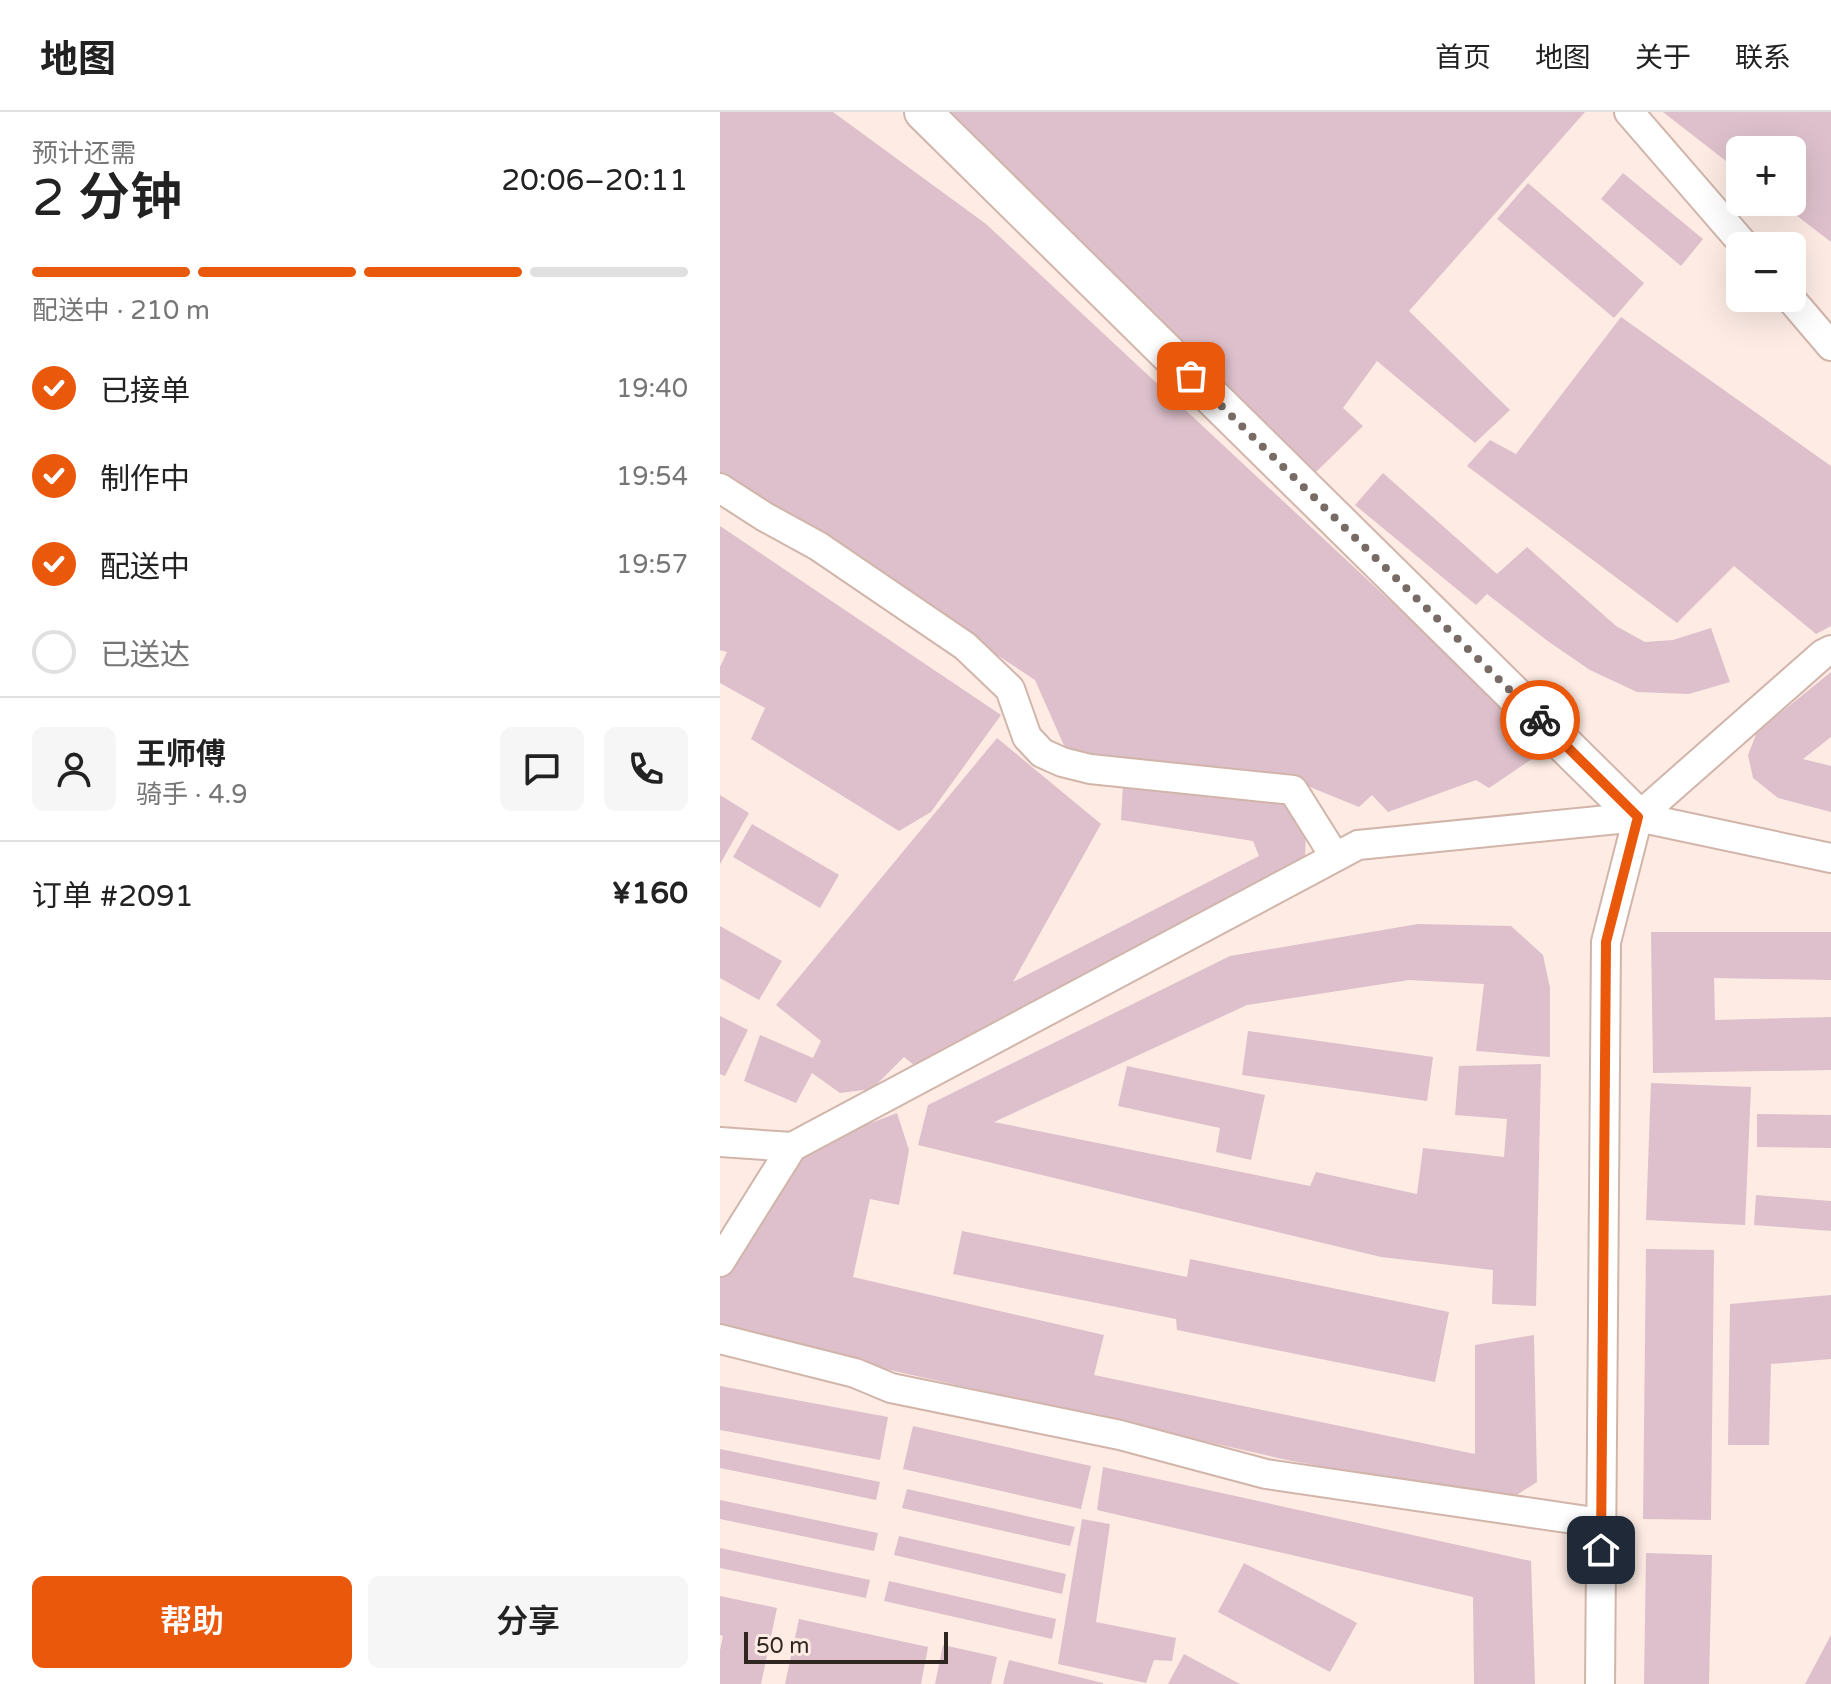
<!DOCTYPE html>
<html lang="zh">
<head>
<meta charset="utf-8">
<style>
  body { margin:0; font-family:"Varela Round","Noto Sans SC",sans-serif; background:#f6f6f6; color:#222; height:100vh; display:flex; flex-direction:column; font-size:30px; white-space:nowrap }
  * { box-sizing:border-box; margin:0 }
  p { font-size:26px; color:#767676 }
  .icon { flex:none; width:44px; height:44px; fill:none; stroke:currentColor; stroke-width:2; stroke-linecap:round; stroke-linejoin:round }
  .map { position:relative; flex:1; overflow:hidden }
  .details { display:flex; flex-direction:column; background:#fff; width:720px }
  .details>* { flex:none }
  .controls { position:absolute; left:1006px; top:24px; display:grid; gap:16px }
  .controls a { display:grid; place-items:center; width:80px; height:80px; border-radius:12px; background:#fff; box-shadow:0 8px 32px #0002; font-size:40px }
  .scale { position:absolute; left:24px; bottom:20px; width:204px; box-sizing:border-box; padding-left:8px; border:4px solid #302621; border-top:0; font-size:22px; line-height:28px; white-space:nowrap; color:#302621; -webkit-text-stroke:6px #fdebe4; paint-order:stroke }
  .pin { position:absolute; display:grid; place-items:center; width:68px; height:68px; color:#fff; margin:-34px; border-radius:16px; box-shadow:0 4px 12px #0006 }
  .courier { position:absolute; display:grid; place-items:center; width:80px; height:80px; margin:-40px; border:6px solid #ea580c; border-radius:50%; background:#fff; color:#222; box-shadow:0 2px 10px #0007 }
  .overview em { font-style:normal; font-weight:600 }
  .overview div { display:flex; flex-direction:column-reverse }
  .overview { display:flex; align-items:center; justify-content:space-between; height:136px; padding:0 32px }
  h1 { font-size:52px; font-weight:600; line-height:60px }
  .bar { display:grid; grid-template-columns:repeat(4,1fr); gap:12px 8px; align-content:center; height:96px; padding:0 32px }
  .bar i { height:10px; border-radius:6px; background:#e0e0e0 }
  .bar .current { background:#ea580c }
  .bar p { grid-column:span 4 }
  .line { display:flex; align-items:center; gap:20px; padding:0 32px; border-top:2px solid #e0e0e0 }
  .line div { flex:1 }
  .round { display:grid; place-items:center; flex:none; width:84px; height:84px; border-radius:12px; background:#f6f6f6 }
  ol { padding:0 32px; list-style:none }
  li { display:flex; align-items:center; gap:24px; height:88px }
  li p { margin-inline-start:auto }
  li .icon { padding:8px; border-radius:50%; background:#ea580c; color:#fff; stroke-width:4 }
  li:last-child { color:#767676 }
  li i { width:44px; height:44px; border:4px solid #e0e0e0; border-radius:50% }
  .button { display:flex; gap:16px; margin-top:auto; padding:16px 32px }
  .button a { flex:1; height:92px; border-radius:12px; background:#ea580c; color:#fff; font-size:32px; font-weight:600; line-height:92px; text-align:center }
  .button a+a { background:#f6f6f6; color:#222 }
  header { display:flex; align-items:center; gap:48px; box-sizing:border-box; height:112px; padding:0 40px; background:#fff; border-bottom:2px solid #e0e0e0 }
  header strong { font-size:38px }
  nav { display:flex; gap:44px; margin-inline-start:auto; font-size:28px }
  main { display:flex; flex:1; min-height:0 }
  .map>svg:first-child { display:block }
  .building { fill:#ddc0cb }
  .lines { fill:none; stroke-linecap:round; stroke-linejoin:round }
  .minor-casing { stroke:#d1b5aa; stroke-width:32 }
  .tertiary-casing { stroke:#d1b5aa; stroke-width:40 }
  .minor { stroke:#fff; stroke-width:28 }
  .tertiary { stroke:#fff; stroke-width:36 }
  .done { stroke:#786b65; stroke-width:8; stroke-dasharray:0 14.4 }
  .route { stroke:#ea580c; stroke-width:10 }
</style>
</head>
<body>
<header>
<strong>地图</strong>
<nav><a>首页</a><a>地图</a><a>关于</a><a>联系</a></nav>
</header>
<main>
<section class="details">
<div class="overview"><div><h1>2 分钟</h1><p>预计还需</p></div><em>20:06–20:11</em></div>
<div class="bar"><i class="current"></i><i class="current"></i><i class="current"></i><i></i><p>配送中 · 210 m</p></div>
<ol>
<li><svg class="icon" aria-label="check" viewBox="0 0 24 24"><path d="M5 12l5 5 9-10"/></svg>已接单<p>19:40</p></li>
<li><svg class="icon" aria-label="check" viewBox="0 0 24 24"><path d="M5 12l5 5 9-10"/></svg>制作中<p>19:54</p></li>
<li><svg class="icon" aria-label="check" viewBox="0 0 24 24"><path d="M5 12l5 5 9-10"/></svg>配送中<p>19:57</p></li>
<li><i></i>已送达</li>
</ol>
<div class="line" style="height:144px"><a class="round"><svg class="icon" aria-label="person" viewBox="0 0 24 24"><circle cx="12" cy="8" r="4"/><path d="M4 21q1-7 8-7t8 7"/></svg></a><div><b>王师傅</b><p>骑手 · 4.9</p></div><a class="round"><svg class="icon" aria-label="chat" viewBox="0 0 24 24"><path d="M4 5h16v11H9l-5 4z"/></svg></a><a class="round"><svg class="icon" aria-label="phone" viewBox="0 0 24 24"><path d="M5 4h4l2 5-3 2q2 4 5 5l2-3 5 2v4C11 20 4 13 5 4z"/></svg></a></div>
<div class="line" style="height:104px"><div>订单 #2091</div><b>¥160</b></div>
<div class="button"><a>帮助</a><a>分享</a></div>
</section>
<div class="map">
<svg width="1111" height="1572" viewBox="0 0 1111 1572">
  <rect width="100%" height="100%" fill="#fdebe4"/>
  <!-- building -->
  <g class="building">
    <path d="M 0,0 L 113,0 L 266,112 L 828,636 L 769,676 L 756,668 L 668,700 L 652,683 L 639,695 L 590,675 L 346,638 L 315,568 L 0,360 Z"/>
    <path d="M 225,0 L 865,0 L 689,199 L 790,298 L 755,331 L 657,249 L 623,296 L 643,314 L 594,362 Z"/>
    <path d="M 943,0 L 1111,0 L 1111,130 L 1059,90 L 1072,90 L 1072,38 L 1020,38 L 1020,60 Z"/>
    <path d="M 903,61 L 983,127 L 961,154 L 881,87 Z"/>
    <path d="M 808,71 L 924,171 L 894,206 L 777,107 Z"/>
    <path d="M 901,205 L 1111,354 L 1111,514 L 1096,522 L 1014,454 L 957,511 L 747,354 L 770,328 L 796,342 Z"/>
    <path d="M 663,361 L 777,462 L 807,435 L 896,514 L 925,530 L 953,528 L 991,516 L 1010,570 L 969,582 L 917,580 L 870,558 L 829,530 L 767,482 L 756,493 L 635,393 Z"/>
    <path d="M 0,414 L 281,603 L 211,700 L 179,719 L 31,627 L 45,596 L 0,571 L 0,555 L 7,540 L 0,538 Z"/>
    <path d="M 1111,560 L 1111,625 L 1083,647 L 1111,654 L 1111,700 L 1058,686 L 1033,666 L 1028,643 L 1037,620 Z"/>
    <path d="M 277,626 L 381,712 L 293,870 L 539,744 L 533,729 L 401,708 L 403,671 L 571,691 L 586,712 L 585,751 L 199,957 L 184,945 L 152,977 L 120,981 L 92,961 L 76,991 L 24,969 L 40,923 L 93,946 L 101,929 L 56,893 Z"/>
    <path d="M 0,683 L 29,701 L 0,752 Z"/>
    <path d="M 32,712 L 119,763 L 100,796 L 13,745 Z"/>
    <path d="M 698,812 L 791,814 L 823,843 L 830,876 L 830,945 L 756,939 L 764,872 L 689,868 L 527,893 L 274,1010 L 590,1074 L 596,1060 L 697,1082 L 703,1036 L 784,1045 L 787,1007 L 735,1003 L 739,954 L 821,952 L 816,1194 L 772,1192 L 773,1158 L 661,1145 L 198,1033 L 208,993 L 510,844 Z"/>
    <path d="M 0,814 L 62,849 L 39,888 L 0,866 Z"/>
    <path d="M 931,820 L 1111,820 L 1111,868 L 994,866 L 995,908 L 1111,905 L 1111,958 L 933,961 Z"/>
    <path d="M 0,904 L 28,918 L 5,964 L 0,962 Z"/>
    <path d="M 528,919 L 713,945 L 707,989 L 522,963 Z"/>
    <path d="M 407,954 L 545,983 L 531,1048 L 496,1040 L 500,1016 L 398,994 Z"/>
    <path d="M 931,971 L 1031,975 L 1025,1113 L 926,1108 Z"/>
    <path d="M 177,1001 L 189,1038 L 179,1093 L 150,1087 L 133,1165 L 384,1223 L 374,1263 L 755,1342 L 755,1233 L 814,1223 L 817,1370 L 787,1389 L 567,1348 L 139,1251 L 0,1218 L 0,1165 L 78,1039 Z"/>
    <path d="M 1037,1002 L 1111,1003 L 1111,1036 L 1037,1035 Z"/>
    <path d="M 1036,1083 L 1111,1089 L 1111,1119 L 1034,1113 Z"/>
    <path d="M 242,1119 L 467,1165 L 470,1147 L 729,1200 L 715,1270 L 457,1218 L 456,1207 L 233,1162 Z"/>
    <path d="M 926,1137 L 994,1138 L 991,1408 L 923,1407 Z"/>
    <path d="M 1111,1183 L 1111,1247 L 1051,1252 L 1049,1333 L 1008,1333 L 1010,1192 Z"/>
    <path d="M 0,1274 L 168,1305 L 160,1348 L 0,1318 Z"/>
    <path d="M 193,1314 L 371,1354 L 361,1397 L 183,1357 Z"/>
    <path d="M 0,1337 L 160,1370 L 156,1388 L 0,1356 Z"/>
    <path d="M 383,1355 L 811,1449 L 815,1572 L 754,1572 L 753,1485 L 377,1398 Z"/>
    <path d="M 187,1377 L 355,1415 L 350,1434 L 182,1396 Z"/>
    <path d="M 0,1388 L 158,1421 L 154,1439 L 0,1407 Z"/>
    <path d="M 362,1407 L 390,1412 L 376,1510 L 456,1526 L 452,1549 L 434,1548 L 426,1571 L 338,1552 Z"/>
    <path d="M 179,1424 L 346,1462 L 342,1482 L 174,1443 Z"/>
    <path d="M 0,1436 L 150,1468 L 146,1486 L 0,1456 Z"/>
    <path d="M 926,1441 L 992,1443 L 989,1572 L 924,1572 Z"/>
    <path d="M 524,1451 L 637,1511 L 610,1560 L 498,1500 Z"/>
    <path d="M 169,1469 L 336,1507 L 332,1527 L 164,1489 Z"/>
    <path d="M 0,1484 L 57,1496 L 41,1572 L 0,1572 L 0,1538 L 3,1524 L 0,1523 Z"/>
    <path d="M 79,1507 L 208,1535 L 201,1572 L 65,1572 Z"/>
    <path d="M 1111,1523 L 1111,1572 L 1085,1572 Z"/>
    <path d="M 223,1533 L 277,1545 L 271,1572 L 215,1572 Z"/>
    <path d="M 464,1542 L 520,1572 L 448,1572 Z"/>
    <path d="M 289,1548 L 383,1571 L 383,1572 L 283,1572 Z"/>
  </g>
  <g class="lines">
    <!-- minor casing -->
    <g class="minor-casing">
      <g id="minor">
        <path d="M 909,0 L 1025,134"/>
        <path d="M 1070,186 L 1111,234"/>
        <path d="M 0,376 L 45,405 L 98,434 L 245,534 L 290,577 L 307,625 L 322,641 L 342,650 L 370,657 L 573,678 L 615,745"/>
        <path d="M 0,1030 L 72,1035"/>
        <path d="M 0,1150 L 72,1035 L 638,733 L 918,705 L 1111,746"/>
        <path d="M 0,1227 L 135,1261 L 171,1276 L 400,1323 L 546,1362 L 881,1411"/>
        <path d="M 880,1572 L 886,830 L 918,705 L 1103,542 L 1111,538"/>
      </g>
    </g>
    <!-- tertiary casing -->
    <g class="tertiary-casing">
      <path id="tertiary" d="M 203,0 L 918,705"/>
    </g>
    <!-- minor -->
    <use href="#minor" class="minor"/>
    <!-- tertiary -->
    <use href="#tertiary" class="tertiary"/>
  </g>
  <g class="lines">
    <!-- done -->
    <path class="done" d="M 471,264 L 820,608"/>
    <!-- route -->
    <path class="route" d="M 820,608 L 918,705 L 886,830 L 881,1438"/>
  </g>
</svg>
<div class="controls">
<a>+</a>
<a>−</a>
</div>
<div class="scale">50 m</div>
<div class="pin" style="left:471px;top:264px;background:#ea580c"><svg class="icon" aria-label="bag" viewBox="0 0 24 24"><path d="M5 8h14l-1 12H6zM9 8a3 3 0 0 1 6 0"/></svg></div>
<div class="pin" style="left:881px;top:1438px;background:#1f2937"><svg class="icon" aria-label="home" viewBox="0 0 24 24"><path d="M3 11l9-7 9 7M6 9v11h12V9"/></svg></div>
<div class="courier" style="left:820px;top:608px"><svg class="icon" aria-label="bike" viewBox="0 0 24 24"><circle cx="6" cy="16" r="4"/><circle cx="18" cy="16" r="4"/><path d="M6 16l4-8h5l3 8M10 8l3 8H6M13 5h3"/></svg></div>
</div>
</main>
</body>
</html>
